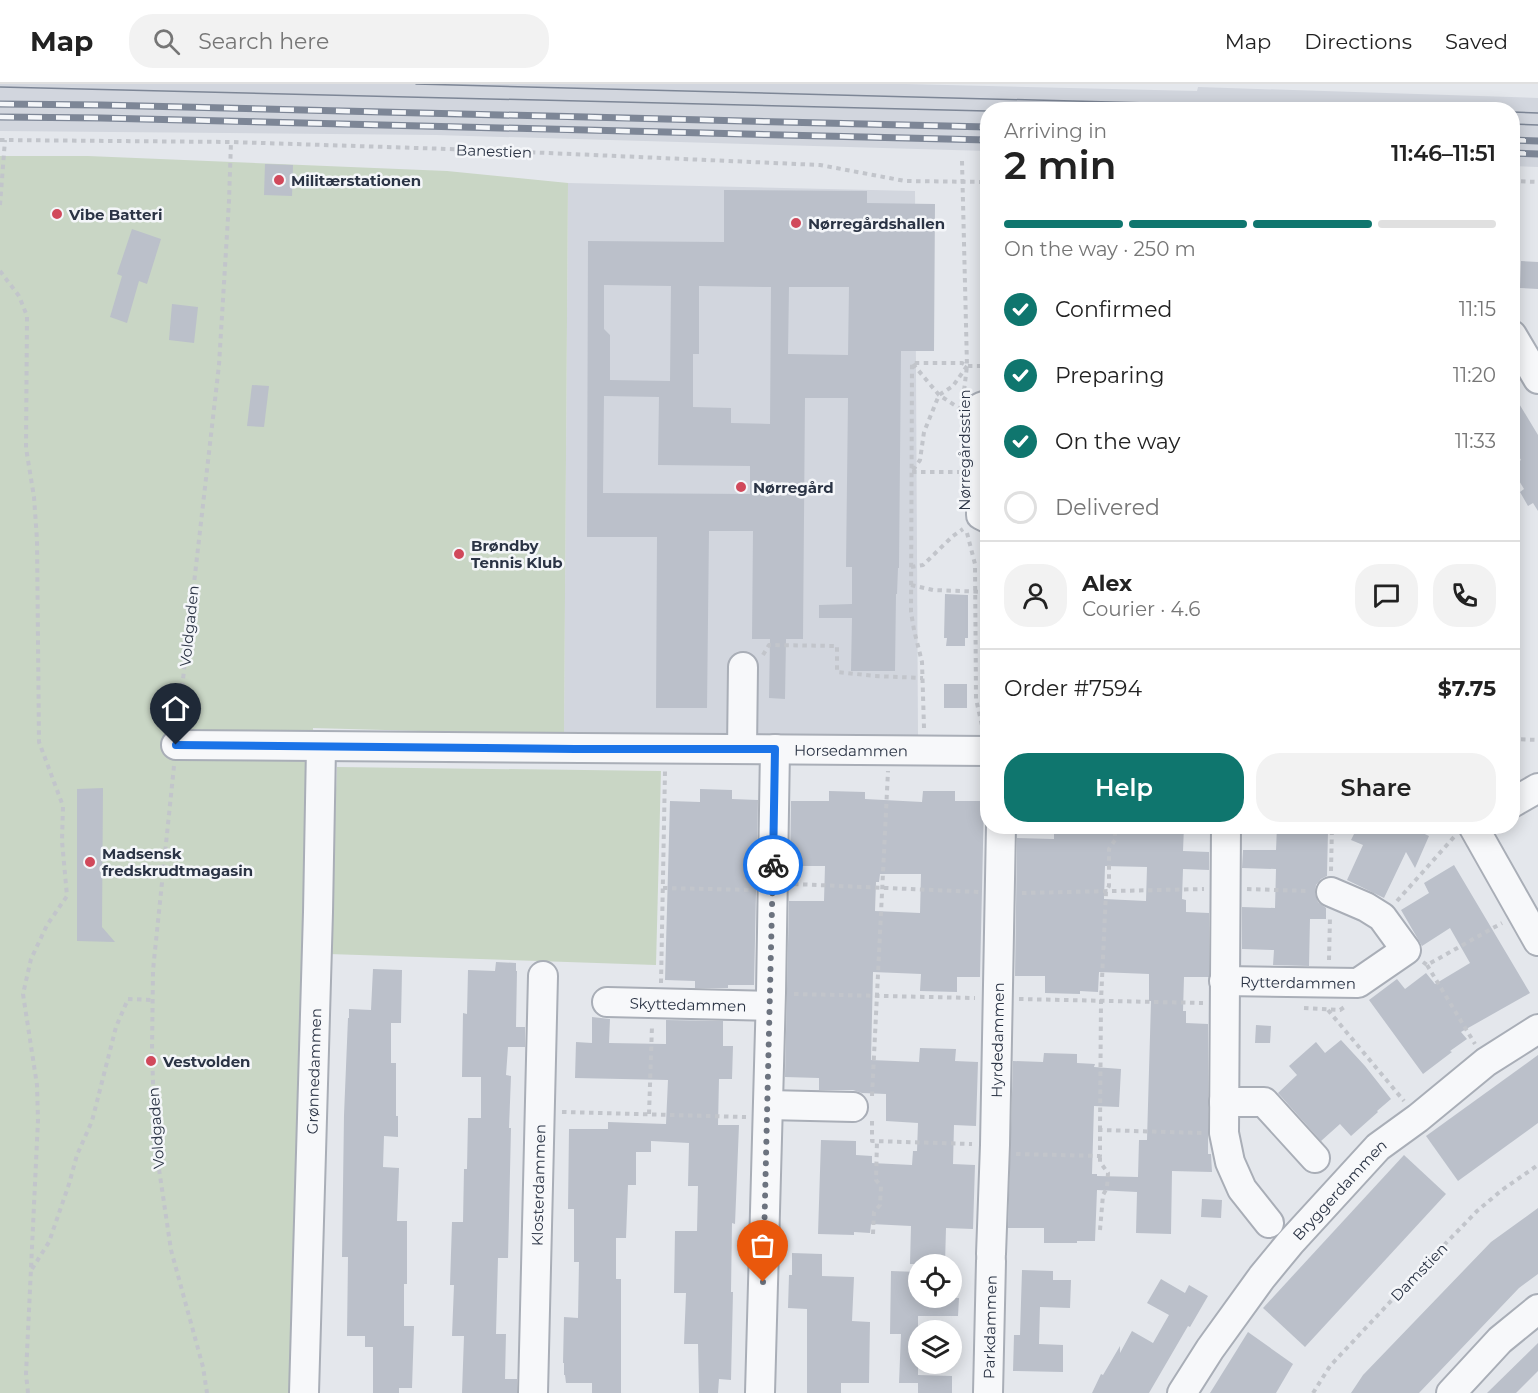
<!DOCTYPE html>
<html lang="en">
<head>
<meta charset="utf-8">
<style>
  body { margin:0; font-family:Montserrat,sans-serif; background:#f2f2f2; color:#222; height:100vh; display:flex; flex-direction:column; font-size:22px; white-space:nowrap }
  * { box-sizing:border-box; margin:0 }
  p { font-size:20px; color:#767676 }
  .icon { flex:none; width:33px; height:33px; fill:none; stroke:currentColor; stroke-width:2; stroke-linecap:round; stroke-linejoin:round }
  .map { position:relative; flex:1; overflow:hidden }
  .drawer { position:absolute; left:980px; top:18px; width:540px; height:732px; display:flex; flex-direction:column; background:#fff; border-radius:24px; box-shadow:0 3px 15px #0003 }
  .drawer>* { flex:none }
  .buttons { position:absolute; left:908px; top:1170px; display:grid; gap:12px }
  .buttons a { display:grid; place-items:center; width:54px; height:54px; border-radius:50%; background:#fff; box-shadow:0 3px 15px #0003; font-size:30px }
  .pin { position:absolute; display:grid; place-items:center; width:51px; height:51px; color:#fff; margin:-62px -26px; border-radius:50% 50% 50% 0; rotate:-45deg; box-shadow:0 0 6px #0007 }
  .pin .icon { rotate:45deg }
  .courier { position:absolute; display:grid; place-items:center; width:60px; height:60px; margin:-30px; border:4px solid #1a73e8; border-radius:50%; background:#fff; color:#222; box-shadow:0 2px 8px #0007 }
  .overview em { font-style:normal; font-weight:600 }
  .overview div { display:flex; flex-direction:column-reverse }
  .overview { display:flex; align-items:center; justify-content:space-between; height:102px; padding:0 24px }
  h1 { font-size:39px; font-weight:600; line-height:45px }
  .bar { display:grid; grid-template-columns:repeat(4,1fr); gap:9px 6px; align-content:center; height:72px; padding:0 24px }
  .bar i { height:8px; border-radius:4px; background:#e0e0e0 }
  .bar .on { background:#0f766e }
  .bar p { grid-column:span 4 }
  .line { display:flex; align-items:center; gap:15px; padding:0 24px; border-top:2px solid #e0e0e0 }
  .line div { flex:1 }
  .round { display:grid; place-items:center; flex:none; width:63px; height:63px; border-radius:24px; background:#f2f2f2 }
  ol { padding:0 24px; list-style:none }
  li { display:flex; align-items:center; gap:18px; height:66px }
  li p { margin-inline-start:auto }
  li .icon { padding:6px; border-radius:50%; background:#0f766e; color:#fff; stroke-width:4 }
  li:last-child { color:#767676 }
  li i { width:33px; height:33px; border:3px solid #e0e0e0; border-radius:50% }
  .cta { display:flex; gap:12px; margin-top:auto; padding:12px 24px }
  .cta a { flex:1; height:69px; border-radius:24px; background:#0f766e; color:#fff; font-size:24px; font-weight:600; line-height:69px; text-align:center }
  .cta a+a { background:#f2f2f2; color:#222 }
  header { display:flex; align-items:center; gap:36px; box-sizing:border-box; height:84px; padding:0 30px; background:#fff; border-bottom:2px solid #e0e0e0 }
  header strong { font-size:28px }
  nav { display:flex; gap:33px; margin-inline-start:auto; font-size:21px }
  .search { width:420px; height:54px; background:#f2f2f2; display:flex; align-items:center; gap:15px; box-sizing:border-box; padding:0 21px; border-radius:24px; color:#767676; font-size:22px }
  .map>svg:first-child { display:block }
  .built { fill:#d2d6de }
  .green { fill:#c9d6c5 }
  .building { fill:#bbc0ca; fill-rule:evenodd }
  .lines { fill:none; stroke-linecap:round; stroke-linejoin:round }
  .minor-casing { stroke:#a9aeb7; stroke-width:32 }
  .path { stroke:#c2c5cb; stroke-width:4; stroke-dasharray:4.5 4.5; stroke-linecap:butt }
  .minor { stroke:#f7f8fa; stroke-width:28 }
  .tram { stroke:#7d8696; stroke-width:1.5 }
  .rail-casing { stroke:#7d8696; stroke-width:7 }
  .rail { stroke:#f4f6f9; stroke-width:4.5; stroke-dasharray:14; stroke-linecap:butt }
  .done { stroke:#6c737f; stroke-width:6; stroke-dasharray:0 10.8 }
  .route { stroke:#1a73e8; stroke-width:8 }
  .poi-dot { fill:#d1495b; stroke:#f4f6f9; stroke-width:2 }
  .labels { text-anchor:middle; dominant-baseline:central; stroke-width:5; stroke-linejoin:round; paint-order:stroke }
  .street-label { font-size:15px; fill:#2b3445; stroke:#f4f6f9 }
  .poi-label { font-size:15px; font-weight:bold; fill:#2b3445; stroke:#f4f6f9; text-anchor:start }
</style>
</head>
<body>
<header>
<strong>Map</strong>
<div class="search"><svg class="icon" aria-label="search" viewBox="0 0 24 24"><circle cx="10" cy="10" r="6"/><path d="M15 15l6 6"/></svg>Search here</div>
<nav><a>Map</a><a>Directions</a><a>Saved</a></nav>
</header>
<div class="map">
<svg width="1538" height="1309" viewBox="0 0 1538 1309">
  <rect width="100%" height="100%" fill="#e4e7ec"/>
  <!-- built -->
  <g class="built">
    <path d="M 0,0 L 906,0 L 1197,7 L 1198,3 L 1538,14 L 1538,83 L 1512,82 L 1512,26 L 987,26 L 987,67 L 436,51 L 0,47 Z"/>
    <path d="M 568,99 L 915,107 L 918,651 L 564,651 Z"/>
  </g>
  <!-- green -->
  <g class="green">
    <path d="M 0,72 L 88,72 L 447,87 L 568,99 L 564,651 L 313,644 L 290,1309 L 0,1309 Z"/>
    <path d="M 337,683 L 661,687 L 656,881 L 329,870 Z"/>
  </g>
  <!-- building -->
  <g class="building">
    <path d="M 265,80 L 293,81 L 292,112 L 264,111 Z"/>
    <path d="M 724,106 L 867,107 L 867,119 L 935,120 L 934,267 L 901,267 L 899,484 L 898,484 L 897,510 L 896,510 L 895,587 L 851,587 L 852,534 L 819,534 L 819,521 L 852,520 L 852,483 L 846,483 L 848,314 L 805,314 L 803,555 L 786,555 L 785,615 L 769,614 L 770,555 L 752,555 L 753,447 L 709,447 L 707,624 L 656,624 L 657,453 L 587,453 L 588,157 L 724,158 ZM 604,201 L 671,202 L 670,297 L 610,296 L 610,251 L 604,245 ZM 699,202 L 771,203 L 770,340 L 731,339 L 731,324 L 693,323 L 693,270 L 699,270 ZM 789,203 L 849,203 L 848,271 L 788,270 ZM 604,312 L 659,313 L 658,381 L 750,382 L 750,410 L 603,409 Z"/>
    <path d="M 132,145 L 161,155 L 147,200 L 139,197 L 127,239 L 110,233 L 122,192 L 117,190 Z"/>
    <path d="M 1521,177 L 1538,178 L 1538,205 L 1520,204 Z"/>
    <path d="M 172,220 L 198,223 L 194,259 L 169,256 Z"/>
    <path d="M 252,301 L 269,302 L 264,343 L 247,342 Z"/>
    <path d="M 1512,308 L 1538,351 L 1538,427 L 1533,419 L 1528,422 L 1520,408 L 1524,405 L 1512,385 L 1512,382 L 1521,376 L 1512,361 Z"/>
    <path d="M 945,510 L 968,511 L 968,554 L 965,554 L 965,562 L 946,562 L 947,554 L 944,554 Z"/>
    <rect x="944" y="600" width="23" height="24"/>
    <path d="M 103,704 L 102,843 L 115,858 L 77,857 L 77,705 Z"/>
    <path d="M 700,705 L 732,706 L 732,715 L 758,716 L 754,901 L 728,901 L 728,904 L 695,904 L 695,897 L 665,896 L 670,717 L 700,718 Z"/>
    <path d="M 829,707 L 865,708 L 865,715 L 922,718 L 923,707 L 955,707 L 955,717 L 984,717 L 980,893 L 957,893 L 957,908 L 920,907 L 921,890 L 873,888 L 871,976 L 919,978 L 920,964 L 956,965 L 955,977 L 978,978 L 976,1042 L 954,1041 L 953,1080 L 975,1081 L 973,1145 L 946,1144 L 945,1180 L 910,1180 L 911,1142 L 871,1140 L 870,1149 L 854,1148 L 854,1151 L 818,1150 L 821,1056 L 856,1057 L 856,1071 L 872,1072 L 872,1079 L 912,1081 L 913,1067 L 917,1067 L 918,1039 L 886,1037 L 886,1010 L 862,1009 L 853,1006 L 819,1006 L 819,994 L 785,993 L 789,817 L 824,817 L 825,782 L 790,782 L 791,717 L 829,717 ZM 880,790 L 921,790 L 920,829 L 875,827 L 876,798 L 879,798 Z"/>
    <path d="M 1054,742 L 1106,742 L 1105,744 L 1184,742 L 1183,767 L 1209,768 L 1209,786 L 1183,785 L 1182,815 L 1186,816 L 1186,828 L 1209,829 L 1209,893 L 1184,893 L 1183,927 L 1186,927 L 1186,939 L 1208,940 L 1208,1070 L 1211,1070 L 1212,1088 L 1172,1087 L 1171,1150 L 1136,1149 L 1137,1108 L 1097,1106 L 1095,1157 L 1077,1157 L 1077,1159 L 1044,1159 L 1044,1144 L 1008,1144 L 1013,977 L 1043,978 L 1044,969 L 1077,970 L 1077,979 L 1095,980 L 1094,983 L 1121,985 L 1119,1023 L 1094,1022 L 1092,1090 L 1097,1090 L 1097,1092 L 1138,1093 L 1139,1056 L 1147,1056 L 1151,917 L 1149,917 L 1149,890 L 1099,888 L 1098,908 L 1080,907 L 1080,910 L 1045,909 L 1045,892 L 1015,892 L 1017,754 L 1054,755 ZM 1105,782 L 1147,783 L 1146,817 L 1104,815 Z"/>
    <path d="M 1277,742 L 1312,742 L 1312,746 L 1328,747 L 1327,792 L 1321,795 L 1316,801 L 1315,809 L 1318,818 L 1326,824 L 1326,835 L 1310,835 L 1309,882 L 1273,881 L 1274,866 L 1242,865 L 1242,823 L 1275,824 L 1276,785 L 1242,784 L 1243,766 L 1276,766 Z"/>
    <path d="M 1358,742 L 1408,742 L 1429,752 L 1415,784 L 1406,768 L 1384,814 L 1347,796 L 1363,761 L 1351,756 Z"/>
    <path d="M 1454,781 L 1530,909 L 1461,948 L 1467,955 L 1450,967 L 1452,968 L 1423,990 L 1369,916 L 1397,895 L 1405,905 L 1426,889 L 1435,900 L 1470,879 L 1450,844 L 1422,862 L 1401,826 L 1429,809 L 1424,799 Z"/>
    <path d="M 496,878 L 516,879 L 516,887 L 517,887 L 516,943 L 525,943 L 525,963 L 508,963 L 506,991 L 511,992 L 509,1044 L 511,1044 L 508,1174 L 498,1174 L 496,1250 L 506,1250 L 505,1295 L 517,1295 L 517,1309 L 462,1309 L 464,1252 L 452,1252 L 454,1201 L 450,1201 L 452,1138 L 463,1138 L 464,1085 L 467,1085 L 468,1034 L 481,1034 L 481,993 L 462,993 L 463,929 L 467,930 L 468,886 L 495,887 Z"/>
    <path d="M 373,885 L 402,886 L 401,939 L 391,939 L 391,979 L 396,979 L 396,1032 L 398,1032 L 398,1053 L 384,1052 L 383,1083 L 399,1084 L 397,1137 L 407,1137 L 407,1200 L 404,1200 L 404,1242 L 414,1242 L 412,1304 L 399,1304 L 399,1309 L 373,1309 L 373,1263 L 365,1263 L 365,1252 L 347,1252 L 348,1173 L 342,1173 L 344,1031 L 348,934 L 349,934 L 349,925 L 371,926 Z"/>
    <path d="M 592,933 L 610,935 L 609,959 L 666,960 L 666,936 L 723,937 L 723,962 L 733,962 L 732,995 L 719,995 L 718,1041 L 739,1041 L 735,1140 L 732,1139 L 731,1208 L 733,1208 L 731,1296 L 719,1295 L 718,1309 L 699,1309 L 698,1260 L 684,1260 L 686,1209 L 674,1209 L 675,1147 L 697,1147 L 698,1102 L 688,1102 L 689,1059 L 651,1057 L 651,1068 L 636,1068 L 636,1101 L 628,1101 L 626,1154 L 616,1154 L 616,1195 L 621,1195 L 621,1309 L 592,1309 L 592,1299 L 566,1299 L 565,1291 L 564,1291 L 564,1279 L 563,1279 L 564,1233 L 578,1234 L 579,1178 L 574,1178 L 574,1125 L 568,1125 L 569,1045 L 608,1045 L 608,1038 L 666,1040 L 668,996 L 575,994 L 576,958 L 592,959 Z"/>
    <path d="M 1256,941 L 1271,942 L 1270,959 L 1255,959 Z"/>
    <path d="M 1341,956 L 1365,982 L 1391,1015 L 1377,1027 L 1378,1028 L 1351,1052 L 1340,1040 L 1321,1057 L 1278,1009 L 1297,991 L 1289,982 L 1316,958 L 1325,969 Z"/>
    <path d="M 1538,971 L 1538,1039 L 1458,1097 L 1426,1052 Z"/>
    <path d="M 1404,1071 L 1446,1110 L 1305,1263 L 1263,1224 Z"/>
    <path d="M 1202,1115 L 1222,1116 L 1221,1134 L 1201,1133 Z"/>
    <path d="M 1538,1124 L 1538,1190 L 1519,1204 L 1419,1309 L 1351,1309 L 1363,1291 L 1491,1158 Z"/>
    <path d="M 792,1169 L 822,1170 L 822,1192 L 854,1193 L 852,1237 L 870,1238 L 869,1299 L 841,1299 L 841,1309 L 807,1309 L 807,1225 L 788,1224 L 789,1191 L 792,1191 Z"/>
    <path d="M 1022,1186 L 1053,1187 L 1053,1196 L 1071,1196 L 1070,1224 L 1040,1223 L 1039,1260 L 1063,1261 L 1063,1288 L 1013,1287 L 1014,1251 L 1020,1251 Z"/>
    <path d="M 891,1187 L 918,1188 L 918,1214 L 959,1214 L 958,1232 L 918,1232 L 918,1299 L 899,1299 L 901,1250 L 890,1250 Z"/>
    <path d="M 1161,1195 L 1185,1209 L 1189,1201 L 1208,1212 L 1190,1243 L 1188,1242 L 1149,1309 L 1092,1309 L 1101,1290 L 1103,1291 L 1120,1262 L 1120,1269 L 1132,1247 L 1153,1259 L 1169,1231 L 1147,1219 Z"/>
    <path d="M 1248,1248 L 1293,1280 L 1276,1309 L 1210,1309 Z"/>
    <path d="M 1538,1259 L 1538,1287 L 1516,1309 L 1487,1309 Z"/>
    <path d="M 918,1291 L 952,1292 L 952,1309 L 918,1309 Z"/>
  </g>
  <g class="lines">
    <!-- minor casing -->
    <g class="minor-casing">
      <g id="minor">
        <path d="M 1512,251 L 1538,295"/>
        <path d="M 987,321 L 981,323 L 981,431 L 987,434"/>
        <path id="s1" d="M 176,661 L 987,667"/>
        <path d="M 742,665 L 743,583"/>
        <path d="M 1512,719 L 1538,704"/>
        <path d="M 1226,742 L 1224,1049 L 1230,1078 L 1242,1105 L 1269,1139"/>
        <path d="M 1473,742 L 1538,857"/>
        <path id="s2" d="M 1224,897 L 1358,899 L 1406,866 L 1382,833 L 1366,823 L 1331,808"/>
        <path id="s3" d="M 607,918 L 770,922"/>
        <path d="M 1224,1018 L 1264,1018 L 1315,1074"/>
        <path d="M 768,1021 L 853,1023"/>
        <path id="s4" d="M 991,1170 L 995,1061 L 1001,742"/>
        <path id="s5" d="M 304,1309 L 318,828 L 321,663"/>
        <path id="s6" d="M 533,1309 L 543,892"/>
        <path d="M 760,1309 L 771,909 L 775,665"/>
        <path id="s7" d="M 988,1309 L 991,1177"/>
        <path id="s8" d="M 1182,1309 L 1210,1265 L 1262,1193 L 1290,1159 L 1378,1063 L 1418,1034 L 1486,978 L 1538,945"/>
        <path d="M 1451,1309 L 1500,1256 L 1538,1225"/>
      </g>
    </g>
    <!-- path -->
    <g class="path">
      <path d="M 0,56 L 231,58 L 480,66 L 820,81 L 905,97 L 987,98"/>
      <path d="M 962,77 L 967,282 L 964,307"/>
      <path d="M 1512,97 L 1538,98"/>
      <path d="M 0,121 L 5,56"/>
      <path d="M 0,187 L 19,212 L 27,232 L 26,364 L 34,413 L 37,456 L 39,658 L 63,722 L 62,757 L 67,812 L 47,841 L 31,875 L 23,910 L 37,1001 L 38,1036 L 26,1290 L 28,1309"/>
      <path d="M 913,280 L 939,311 L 959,324"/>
      <path d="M 913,386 L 920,376 L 924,348 L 939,311 L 953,302 L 967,282"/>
      <path d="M 912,388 L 959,388"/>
      <path d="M 967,449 L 975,480 L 976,615 L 983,646"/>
      <path d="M 911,483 L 923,481 L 953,452 L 963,445"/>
      <path d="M 911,501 L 933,506 L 987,508"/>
      <path d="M 763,571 L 769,561 L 837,562 L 837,588 L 875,592 L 923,594"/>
      <path d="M 178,639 L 219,281 L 229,117 L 231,58"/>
      <path d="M 924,644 L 922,578 L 914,546 L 911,528 L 912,279 L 962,279 L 967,282 L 987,282"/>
      <path d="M 1512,655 L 1538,656"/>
      <path d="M 174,682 L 153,886 L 152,967 L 155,1058 L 171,1166 L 203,1283 L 207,1309"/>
      <path d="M 1331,787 L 1332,742"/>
      <path d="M 794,800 L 979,808"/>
      <path d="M 663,804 L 752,806"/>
      <path d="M 1247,805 L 1308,807"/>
      <path d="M 1022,809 L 1204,805"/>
      <path d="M 1397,817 L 1454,753"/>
      <path d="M 1329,876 L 1330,833"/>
      <path d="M 1423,878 L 1427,881 L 1502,839"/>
      <path d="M 1427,881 L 1475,960"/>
      <path d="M 661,899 L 665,687"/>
      <path d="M 794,910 L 975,914"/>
      <path d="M 1019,915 L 1203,919"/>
      <path d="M 1304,924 L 1340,926 L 1346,922"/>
      <path d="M 1328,926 L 1404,1017"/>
      <path d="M 872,1012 L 888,687"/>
      <path d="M 562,1028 L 746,1033"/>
      <path d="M 649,1030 L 652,942"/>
      <path d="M 872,1037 L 872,1057 L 972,1060"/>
      <path d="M 1100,1046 L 1101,917 L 1106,808 L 1109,802 L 1109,765 L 1115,756 L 1115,742"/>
      <path d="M 1016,1070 L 1100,1072 L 1100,1046 L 1202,1049"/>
      <path d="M 1100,1146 L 1103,1111 L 1107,1104 L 1108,1089 L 1100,1078 L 1100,1072"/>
      <path d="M 873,1150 L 874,1128 L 880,1121 L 881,1102 L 876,1096 L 877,1057"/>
      <path d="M 32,1185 L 49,1158 L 69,1100 L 77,1071 L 92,1037 L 116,943 L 128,915 L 153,916"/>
      <path d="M 1313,1309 L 1330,1282 L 1422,1184 L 1477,1127 L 1502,1106 L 1538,1081"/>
    </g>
    <!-- minor -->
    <use href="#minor" class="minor"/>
    <!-- tram -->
    <g class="tram">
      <path d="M 416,0 L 1417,26"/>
      <path d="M 0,3 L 987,27"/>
      <path d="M 1512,28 L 1538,29"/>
      <path d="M 1512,40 L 1538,41"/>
    </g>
    <!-- rail casing -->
    <g class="rail-casing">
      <g id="rail">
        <path d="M 0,20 L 101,21 L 987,43"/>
        <path d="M 0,33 L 101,34 L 987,56"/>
        <path d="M 1512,56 L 1538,57"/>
        <path d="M 1512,69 L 1538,70"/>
      </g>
    </g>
    <!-- rail -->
    <use href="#rail" class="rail"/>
  </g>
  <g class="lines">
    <!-- done -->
    <path class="done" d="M 763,1198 L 773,781"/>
    <!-- route -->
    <path class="route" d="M 176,661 L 575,665 L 775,665 L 773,781"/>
  </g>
  <!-- markers -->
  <g class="poi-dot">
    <circle cx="279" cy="96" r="6"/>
    <circle cx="57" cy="130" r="6"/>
    <circle cx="796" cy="139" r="6"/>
    <circle cx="741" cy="403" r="6"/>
    <circle cx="459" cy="470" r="6"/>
    <circle cx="90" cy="778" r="6"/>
    <circle cx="151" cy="977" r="6"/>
  </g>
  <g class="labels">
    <!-- street labels -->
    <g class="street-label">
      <text transform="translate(494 67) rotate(2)">Banestien</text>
      <text transform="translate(964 366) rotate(-90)">Nørregårdsstien</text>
      <text transform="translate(189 542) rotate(-84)">Voldgaden</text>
      <text stroke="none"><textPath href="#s1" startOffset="675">Horsedammen</textPath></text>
      <text stroke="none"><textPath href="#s2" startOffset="74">Rytterdammen</textPath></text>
      <text stroke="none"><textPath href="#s3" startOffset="81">Skyttedammen</textPath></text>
      <text stroke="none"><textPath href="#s4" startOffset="214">Hyrdedammen</textPath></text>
      <text stroke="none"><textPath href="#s5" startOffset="322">Grønnedammen</textPath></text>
      <text transform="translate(156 1044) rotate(-94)">Voldgaden</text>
      <text stroke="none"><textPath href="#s6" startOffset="208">Klosterdammen</textPath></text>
      <text stroke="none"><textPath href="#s8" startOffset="258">Bryggerdammen</textPath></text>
      <text transform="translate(1419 1188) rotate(-46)">Damstien</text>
      <text stroke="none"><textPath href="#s7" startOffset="66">Parkdammen</textPath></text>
    </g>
    <!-- poi labels -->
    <g class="poi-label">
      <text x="291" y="96">Militærstationen</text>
      <text x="69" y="130">Vibe Batteri</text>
      <text x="808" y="139">Nørregårdshallen</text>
      <text x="753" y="403">Nørregård</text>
      <text x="471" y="461">Brøndby<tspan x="471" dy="17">Tennis Klub</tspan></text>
      <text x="102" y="769">Madsensk<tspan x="102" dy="17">fredskrudtmagasin</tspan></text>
      <text x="163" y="977">Vestvolden</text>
    </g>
  </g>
</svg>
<div class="buttons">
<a><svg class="icon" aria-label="locate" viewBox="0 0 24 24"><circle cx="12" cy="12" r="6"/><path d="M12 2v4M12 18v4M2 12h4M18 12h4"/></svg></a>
<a><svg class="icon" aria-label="layers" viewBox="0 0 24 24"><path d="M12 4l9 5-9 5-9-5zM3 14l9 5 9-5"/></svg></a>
</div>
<div class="pin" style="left:763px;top:1198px;background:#ea580c"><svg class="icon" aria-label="bag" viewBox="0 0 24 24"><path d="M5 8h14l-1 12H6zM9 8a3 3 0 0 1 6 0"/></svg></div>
<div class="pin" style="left:176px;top:661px;background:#1f2937"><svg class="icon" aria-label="home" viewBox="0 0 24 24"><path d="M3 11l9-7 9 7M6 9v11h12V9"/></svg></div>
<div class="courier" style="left:773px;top:781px"><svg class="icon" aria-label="bike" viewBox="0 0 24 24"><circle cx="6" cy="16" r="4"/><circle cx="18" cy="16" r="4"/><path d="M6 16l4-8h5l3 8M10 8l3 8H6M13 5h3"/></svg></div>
<section class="drawer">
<div class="overview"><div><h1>2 min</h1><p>Arriving in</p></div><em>11:46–11:51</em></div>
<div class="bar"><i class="on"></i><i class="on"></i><i class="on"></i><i></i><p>On the way · 250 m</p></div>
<ol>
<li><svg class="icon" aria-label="check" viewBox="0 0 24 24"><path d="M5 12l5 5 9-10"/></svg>Confirmed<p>11:15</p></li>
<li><svg class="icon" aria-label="check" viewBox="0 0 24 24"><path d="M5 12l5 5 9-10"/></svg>Preparing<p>11:20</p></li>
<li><svg class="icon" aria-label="check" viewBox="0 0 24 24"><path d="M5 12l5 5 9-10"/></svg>On the way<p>11:33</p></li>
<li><i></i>Delivered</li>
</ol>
<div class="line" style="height:108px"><a class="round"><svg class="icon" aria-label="person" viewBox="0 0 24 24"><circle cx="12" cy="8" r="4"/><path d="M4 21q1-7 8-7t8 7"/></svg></a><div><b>Alex</b><p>Courier · 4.6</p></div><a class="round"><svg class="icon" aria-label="chat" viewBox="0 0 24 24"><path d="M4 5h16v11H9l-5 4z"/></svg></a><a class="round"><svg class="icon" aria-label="phone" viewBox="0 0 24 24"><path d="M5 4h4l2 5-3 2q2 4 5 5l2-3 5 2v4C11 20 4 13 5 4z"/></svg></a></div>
<div class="line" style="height:78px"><div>Order #7594</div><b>$7.75</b></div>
<div class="cta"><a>Help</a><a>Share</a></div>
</section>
</div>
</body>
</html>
